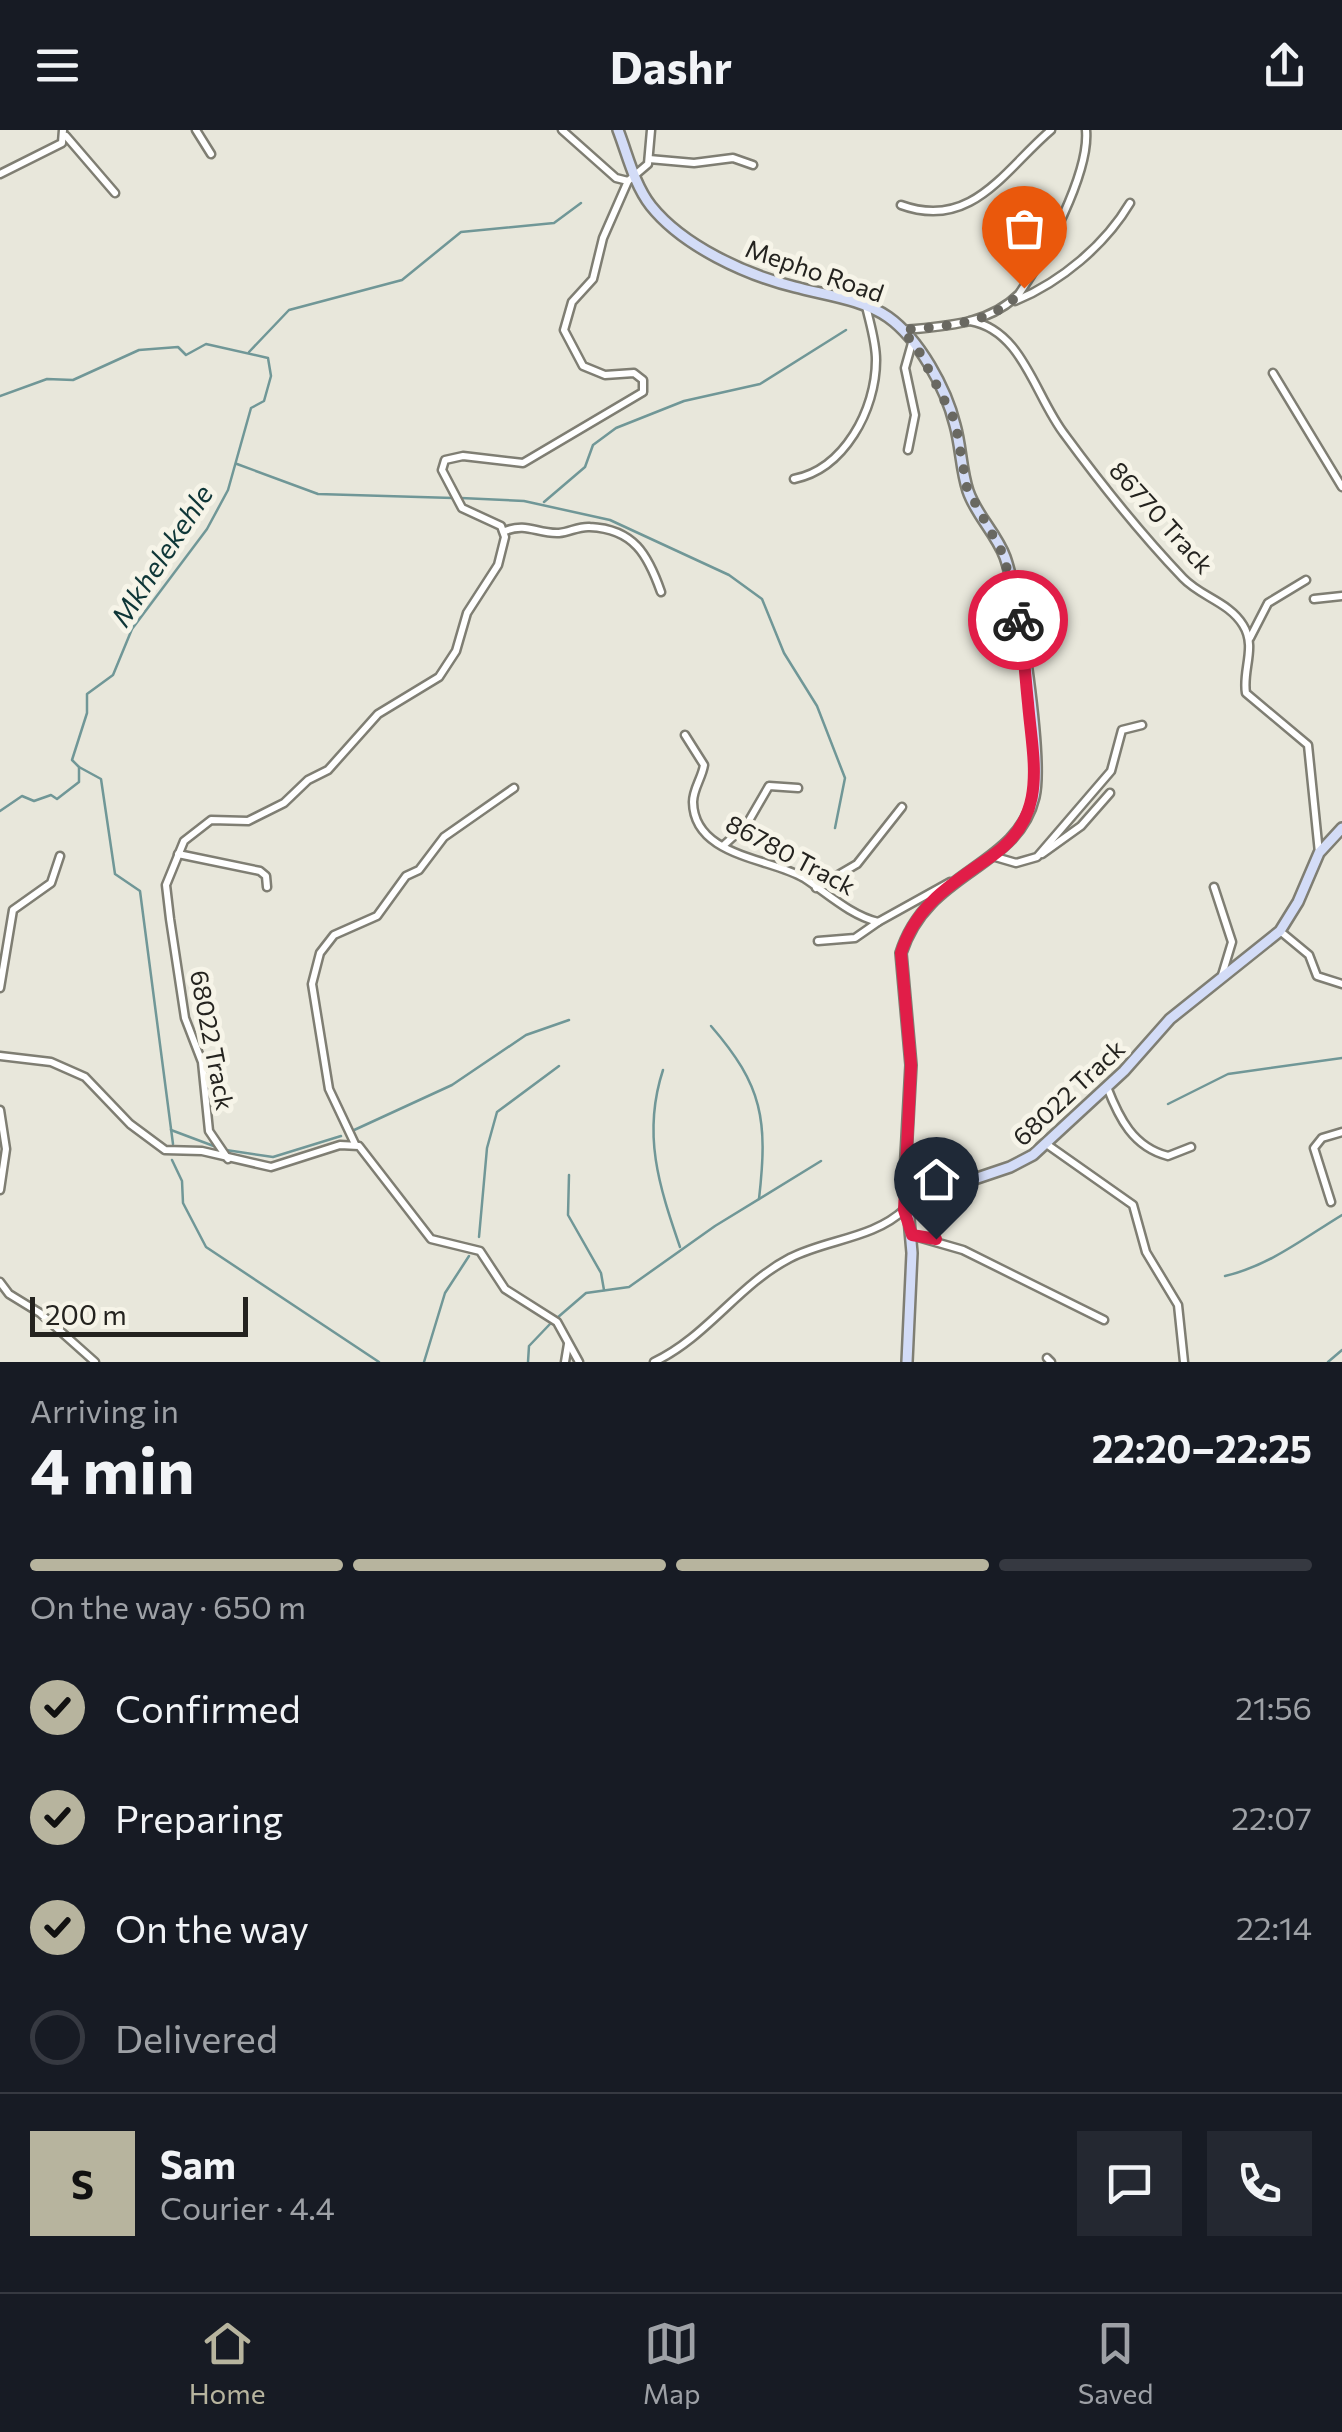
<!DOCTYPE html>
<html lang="en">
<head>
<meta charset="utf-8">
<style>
  body { margin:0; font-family:Commissioner,sans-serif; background:#242831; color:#f1f3f6; height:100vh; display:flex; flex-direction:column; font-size:38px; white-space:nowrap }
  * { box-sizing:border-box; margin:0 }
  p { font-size:32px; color:#9ea1a6 }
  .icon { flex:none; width:55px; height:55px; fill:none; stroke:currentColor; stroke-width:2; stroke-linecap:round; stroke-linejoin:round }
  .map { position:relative; height:1232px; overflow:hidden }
  .panel { display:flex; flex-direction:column; background:#171b24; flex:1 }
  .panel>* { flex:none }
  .scale { position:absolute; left:30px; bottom:25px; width:218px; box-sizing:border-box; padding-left:10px; border:5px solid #24231f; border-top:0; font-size:28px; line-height:35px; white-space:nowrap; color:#24231f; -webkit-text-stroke:8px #f6f4e8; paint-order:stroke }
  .pin { position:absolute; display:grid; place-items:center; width:85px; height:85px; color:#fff; margin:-102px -42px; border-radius:50% 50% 50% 0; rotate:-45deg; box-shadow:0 0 10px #0007 }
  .pin .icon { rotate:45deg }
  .courier { position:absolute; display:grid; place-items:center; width:100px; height:100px; margin:-50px; border:8px solid #e11d48; border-radius:50%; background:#fff; color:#222; box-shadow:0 2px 12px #0007 }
  .summary em { font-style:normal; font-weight:700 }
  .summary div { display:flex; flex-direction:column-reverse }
  .summary { display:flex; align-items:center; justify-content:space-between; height:170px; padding:0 30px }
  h1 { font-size:65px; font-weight:700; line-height:75px }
  .bar { display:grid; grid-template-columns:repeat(4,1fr); gap:15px 10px; align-content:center; height:120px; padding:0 30px }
  .bar i { height:12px; border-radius:8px; background:#363941 }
  .bar .on { background:#b7b49e }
  .bar p { grid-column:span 4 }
  .line { display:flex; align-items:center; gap:25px; padding:0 30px; border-top:2px solid #363941 }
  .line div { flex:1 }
  .round { display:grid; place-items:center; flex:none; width:105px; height:105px; border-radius:0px; background:#242831 }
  ol { padding:0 30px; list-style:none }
  li { display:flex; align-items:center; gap:30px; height:110px }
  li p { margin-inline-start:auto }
  li .icon { padding:10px; border-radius:50%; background:#b7b49e; color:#111; stroke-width:4 }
  li:last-child { color:#9ea1a6 }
  li i { width:55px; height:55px; border:5px solid #363941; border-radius:50% }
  header { display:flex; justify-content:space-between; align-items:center; height:130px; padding:0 30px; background:#171b24; font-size:45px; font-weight:700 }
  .dock { display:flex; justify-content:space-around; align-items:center; height:140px; border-top:2px solid #363941; background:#171b24; font-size:28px; color:#9ea1a6 }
  .dock a { display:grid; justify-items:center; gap:5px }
  .dock .on { color:#b7b49e }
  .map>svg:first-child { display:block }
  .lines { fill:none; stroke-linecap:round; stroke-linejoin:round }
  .stream { stroke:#709797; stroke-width:2.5 }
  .street-casing { stroke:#7f7e73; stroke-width:11 }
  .secondary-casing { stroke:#7f7e73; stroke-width:14 }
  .street { stroke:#fff; stroke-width:6 }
  .secondary { stroke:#d3dcf7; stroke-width:9 }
  .done { stroke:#696861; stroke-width:10; stroke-dasharray:0 18 }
  .route { stroke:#e11d48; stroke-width:12 }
  .labels { text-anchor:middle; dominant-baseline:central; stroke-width:10; stroke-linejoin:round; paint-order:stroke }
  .street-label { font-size:25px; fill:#24231f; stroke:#f6f4e8 }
  .water-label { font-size:28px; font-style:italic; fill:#0e3637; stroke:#f6f4e8 }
</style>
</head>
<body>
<header><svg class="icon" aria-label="menu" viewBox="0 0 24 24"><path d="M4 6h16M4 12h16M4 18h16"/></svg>Dashr<svg class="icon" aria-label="share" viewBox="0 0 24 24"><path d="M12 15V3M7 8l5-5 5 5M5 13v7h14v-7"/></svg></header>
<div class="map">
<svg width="1342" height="1232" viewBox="0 0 1342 1232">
  <rect width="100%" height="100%" fill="#e8e7db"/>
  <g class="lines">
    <!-- stream -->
    <g class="stream">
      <path d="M 249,222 L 289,180 L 402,150 L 461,102 L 554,93 L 581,73"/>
      <path d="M 0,266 L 47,249 L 73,250 L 139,220 L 178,217 L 186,225 L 206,214 L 268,228 L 271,246 L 264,271 L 251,278 L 228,360 L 207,399 L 132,499 L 113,545 L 87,564 L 87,583 L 72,630 L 79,637 L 79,652 L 57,669 L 51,665 L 34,671 L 22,666 L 0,681"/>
      <path d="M 237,334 L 318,364 L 453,368"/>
      <path d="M 461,368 L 524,371 L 610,390 L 729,445 L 762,469 L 784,523 L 817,576 L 845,648 L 835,698"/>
      <path d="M 544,372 L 585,337 L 593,315 L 616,298 L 684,271 L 760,254 L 846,200"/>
      <path d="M 79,637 L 101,649 L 115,744 L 140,761 L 173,1014"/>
      <path d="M 711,896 C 763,956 768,990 759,1069"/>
      <path d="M 663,940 C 642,1004 659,1056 680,1117"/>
      <path d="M 1168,974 L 1228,944 L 1342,928"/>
      <path d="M 171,1000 L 219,1018"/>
      <path d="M 352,1001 L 452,955 L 526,905 L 569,890"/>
      <path d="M 226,1020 L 273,1027 L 341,1006"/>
      <path d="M 172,1030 L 182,1051 L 183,1073 L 206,1117 L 379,1232"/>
      <path d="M 569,1045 L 568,1085 L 601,1143 L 604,1160"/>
      <path d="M 479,1107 L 487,1018 L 497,982 L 559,936"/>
      <path d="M 1225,1146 C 1269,1136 1304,1108 1342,1085"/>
      <path d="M 557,1188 L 586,1163 L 629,1157 L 715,1096 L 821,1031"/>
      <path d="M 424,1232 L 445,1163 L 469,1126"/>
      <path d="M 528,1232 L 529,1216 L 550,1194"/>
      <path d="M 1328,1232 L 1342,1220"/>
    </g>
    <!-- street casing -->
    <g class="street-casing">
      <g id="street">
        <path d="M 196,0 L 211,24"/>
        <path d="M 562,0 L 616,48 L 628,51"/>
        <path d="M 66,6 L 115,63"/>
        <path d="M 649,29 L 694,33 L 733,28 L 753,35"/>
        <path d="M 0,44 L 62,13 L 63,0"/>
        <path d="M 901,75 C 972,101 1005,39 1051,0"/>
        <path d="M 1015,171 C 1061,152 1105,115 1130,73"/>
        <path d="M 970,191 C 1023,200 1035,267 1065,305 C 1101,354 1141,404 1183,448 C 1201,467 1229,472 1243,495 C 1257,517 1242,540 1246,563 L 1308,615 L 1319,723"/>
        <path d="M 904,200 C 945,196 988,195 1019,164 C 1044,128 1090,43 1086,0"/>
        <path d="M 1273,243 L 1342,357"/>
        <path d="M 908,320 L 915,285 L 905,238 L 912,213"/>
        <path d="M 794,349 C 844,339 876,280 876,230 C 876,212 870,194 866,176"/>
        <path d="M 505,401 C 527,392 537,404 559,403 C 570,402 579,396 590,397 C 634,399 648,425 661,462"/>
        <path d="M 1314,469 L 1342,466"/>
        <path d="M 1250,508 L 1268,473 L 1306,450"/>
        <path d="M 685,605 L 704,635 C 702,648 693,659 693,672 C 694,727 771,728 804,748 C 827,763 850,785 878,792 L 950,752"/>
        <path d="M 724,715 L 747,694 L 769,656 L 798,658"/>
        <path d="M 178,724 L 260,741 L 266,746 L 267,757"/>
        <path d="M 1042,724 L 1081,696 L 1110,663"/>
        <path d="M 992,726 L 1016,733 L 1037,727 L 1111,641 L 1122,600 L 1142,595"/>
        <path d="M 1214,757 L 1232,812 L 1222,845"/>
        <path d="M 816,758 L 857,734 L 902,677"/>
        <path d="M 1280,801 L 1309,825 L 1317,846 L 1342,854"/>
        <path d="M 818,811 L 855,808 L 878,792"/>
        <path d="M 0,858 L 13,780 L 51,753 L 60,726"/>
        <path d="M 0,926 L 51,932 L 85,947 L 130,994 L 165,1020 L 202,1021 L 271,1037 L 340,1015 L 359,1016 L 431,1109 L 480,1121 L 505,1159 L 557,1192 L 579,1232"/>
        <path d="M 1107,957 C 1119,988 1133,1017 1168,1026 L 1191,1017"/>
        <path d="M 0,980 L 6,1019 L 0,1060"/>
        <path d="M 1045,1013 L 1133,1075 L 1146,1122 L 1178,1175 L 1184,1232"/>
        <path d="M 355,1014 L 329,959 L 312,854 L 320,823 L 334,805 L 377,786 L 406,746 L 419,740 L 444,707 L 514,658"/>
        <path d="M 228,1029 L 209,1001 L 202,932 L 185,888 L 170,789 L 166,755 L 184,711 L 211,690 L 248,691 L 284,673 L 308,650 L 328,640 L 378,584 L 439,547 L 456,521 L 467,483 L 498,435 L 505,407 L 501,396 L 462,378 L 442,340 L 445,330 L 463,326 L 523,333 L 643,262 L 643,250 L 634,243 L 605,245 L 583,236 L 564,200 L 572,172 L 593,149 L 603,108 L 628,51 L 648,34 L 651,0"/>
        <path d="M 1331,1072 L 1314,1018 L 1322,1008 L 1342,1002"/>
        <path d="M 911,1105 L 963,1120 L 1104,1190"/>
        <path d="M 0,1152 L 9,1164 L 40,1183 L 95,1232"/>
        <path d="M 1047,1228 L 1051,1232"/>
        <path d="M 565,1232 L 568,1214"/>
        <path d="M 654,1232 C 707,1207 738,1155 790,1128 C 827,1109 873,1109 905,1079"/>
      </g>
    </g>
    <!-- secondary casing -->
    <g class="secondary-casing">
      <g id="secondary">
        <path d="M 618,0 C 628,26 634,54 651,76 C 683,116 746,145 795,157 C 825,165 862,169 888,187 C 919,209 946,258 955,295 C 961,316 961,340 968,361 C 976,385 996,403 1005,427 C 1019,466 1043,630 1034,667 C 1017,739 927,740 901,823 L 911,935 L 905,1043 L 912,1123 L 907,1232"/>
        <path d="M 905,1079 L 924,1066 L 1010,1037 L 1033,1025 L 1124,941 L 1170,889 L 1280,801 L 1298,772 L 1319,723 L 1342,698"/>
      </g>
    </g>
    <!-- street -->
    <use href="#street" class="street"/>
    <!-- secondary -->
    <use href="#secondary" class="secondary"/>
  </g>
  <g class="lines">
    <!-- done -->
    <path class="done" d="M 1018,490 L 1004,426 L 967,358 L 955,291 L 920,223 L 903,200 C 944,196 996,195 1024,158"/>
    <!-- route -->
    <path class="route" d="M 936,1109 L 912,1105 L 904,1080 L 911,935 L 901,823 C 916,774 953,753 992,726 C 1049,686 1033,632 1028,573 C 1025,545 1024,518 1018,490"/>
  </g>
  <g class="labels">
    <!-- street labels -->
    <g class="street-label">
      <text transform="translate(815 140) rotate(19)">Mepho Road</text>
      <text transform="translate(1162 387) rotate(48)">86770 Track</text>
      <text transform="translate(791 724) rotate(28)">86780 Track</text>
      <text transform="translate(213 910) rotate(79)">68022 Track</text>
      <text transform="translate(1068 962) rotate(-43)">68022 Track</text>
    </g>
    <!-- water labels -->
    <g class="water-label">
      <text transform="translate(161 425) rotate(-57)">Mkhelekehle</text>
    </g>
  </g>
</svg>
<div class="scale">200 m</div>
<div class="pin" style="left:1024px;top:158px;background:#ea580c"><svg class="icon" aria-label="bag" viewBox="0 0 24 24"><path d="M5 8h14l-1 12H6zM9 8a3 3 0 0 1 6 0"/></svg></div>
<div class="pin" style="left:936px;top:1109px;background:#1f2937"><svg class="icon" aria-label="home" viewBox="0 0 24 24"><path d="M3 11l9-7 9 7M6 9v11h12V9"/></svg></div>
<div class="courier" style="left:1018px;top:490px"><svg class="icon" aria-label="bike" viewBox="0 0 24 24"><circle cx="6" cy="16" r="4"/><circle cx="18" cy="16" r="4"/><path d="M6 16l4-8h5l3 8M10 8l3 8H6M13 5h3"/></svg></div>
</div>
<section class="panel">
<div class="summary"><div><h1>4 min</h1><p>Arriving in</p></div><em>22:20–22:25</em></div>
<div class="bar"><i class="on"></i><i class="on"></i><i class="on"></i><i></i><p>On the way · 650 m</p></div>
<ol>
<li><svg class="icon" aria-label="check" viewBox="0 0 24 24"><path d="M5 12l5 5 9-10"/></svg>Confirmed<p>21:56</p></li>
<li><svg class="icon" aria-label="check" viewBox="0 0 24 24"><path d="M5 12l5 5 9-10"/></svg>Preparing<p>22:07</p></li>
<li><svg class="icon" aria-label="check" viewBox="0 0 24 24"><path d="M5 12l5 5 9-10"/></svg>On the way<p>22:14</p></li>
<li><i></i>Delivered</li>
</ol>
<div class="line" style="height:180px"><b class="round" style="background:#b7b49e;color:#111">S</b><div><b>Sam</b><p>Courier · 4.4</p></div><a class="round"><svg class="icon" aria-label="chat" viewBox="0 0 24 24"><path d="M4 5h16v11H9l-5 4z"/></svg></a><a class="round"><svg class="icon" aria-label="phone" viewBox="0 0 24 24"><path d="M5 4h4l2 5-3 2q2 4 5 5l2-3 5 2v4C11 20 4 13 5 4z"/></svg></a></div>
</section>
<nav class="dock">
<a class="on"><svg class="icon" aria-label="home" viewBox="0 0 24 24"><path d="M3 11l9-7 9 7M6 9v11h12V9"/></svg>Home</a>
<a><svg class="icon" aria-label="map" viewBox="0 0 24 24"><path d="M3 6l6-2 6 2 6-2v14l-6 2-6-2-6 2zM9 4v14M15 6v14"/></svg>Map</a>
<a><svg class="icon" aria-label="saved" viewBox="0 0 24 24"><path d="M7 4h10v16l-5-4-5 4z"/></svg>Saved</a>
</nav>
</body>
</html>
